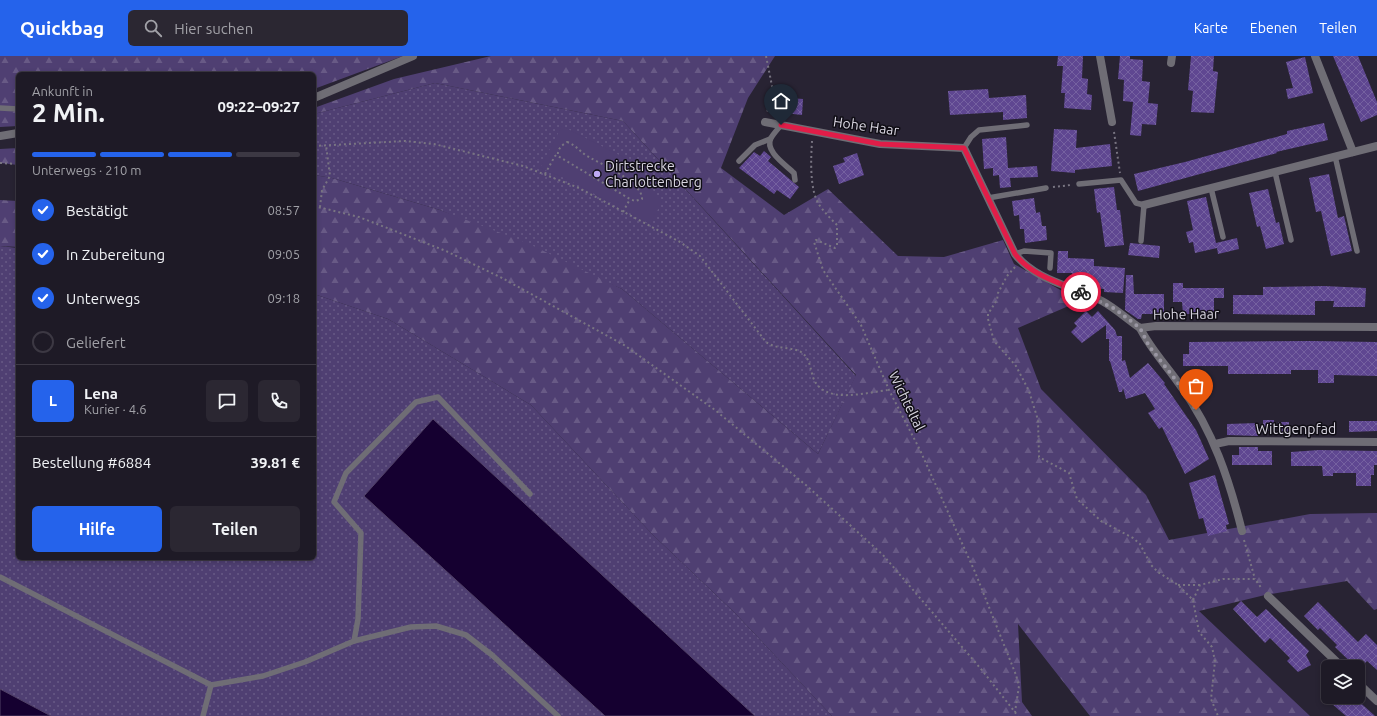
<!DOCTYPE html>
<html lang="de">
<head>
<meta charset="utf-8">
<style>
  body { margin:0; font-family:Ubuntu,sans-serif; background:#2b2732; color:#f1f3f6; height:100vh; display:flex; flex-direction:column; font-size:15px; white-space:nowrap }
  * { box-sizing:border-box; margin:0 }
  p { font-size:13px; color:#a1a1a7 }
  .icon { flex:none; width:22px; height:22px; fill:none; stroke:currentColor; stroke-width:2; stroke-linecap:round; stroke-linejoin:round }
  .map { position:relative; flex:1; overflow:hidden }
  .side { position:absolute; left:16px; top:16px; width:300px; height:488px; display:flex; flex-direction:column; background:#1e1a26; border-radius:6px; box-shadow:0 2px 6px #0003,0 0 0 1px #3c3843 }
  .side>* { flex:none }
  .tools { position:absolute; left:1321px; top:604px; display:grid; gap:8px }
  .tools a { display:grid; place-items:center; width:44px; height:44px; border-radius:6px; background:#1e1a26; box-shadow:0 2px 6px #0003,0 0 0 1px #3c3843; font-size:20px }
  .pin { position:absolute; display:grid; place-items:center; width:34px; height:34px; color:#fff; margin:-41px -17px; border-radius:50% 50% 50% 0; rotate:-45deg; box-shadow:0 0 4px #0007 }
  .pin .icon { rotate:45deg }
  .courier { position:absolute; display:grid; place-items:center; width:40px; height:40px; margin:-20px; border:3px solid #e11d48; border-radius:50%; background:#fff; color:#222; box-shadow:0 1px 5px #0007 }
  .summary em { font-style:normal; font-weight:700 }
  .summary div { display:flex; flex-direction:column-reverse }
  .summary { display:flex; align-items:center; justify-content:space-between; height:68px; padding:0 16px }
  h1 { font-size:26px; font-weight:700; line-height:30px }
  .bar { display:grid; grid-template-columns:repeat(4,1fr); gap:6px 4px; align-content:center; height:48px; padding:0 16px }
  .bar i { height:5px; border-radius:3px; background:#3c3843 }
  .bar .active { background:#2563eb }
  .bar p { grid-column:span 4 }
  .line { display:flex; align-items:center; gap:10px; padding:0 16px; border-top:1px solid #3c3843 }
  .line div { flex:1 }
  .round { display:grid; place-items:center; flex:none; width:42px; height:42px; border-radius:6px; background:#2b2732 }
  ol { padding:0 16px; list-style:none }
  li { display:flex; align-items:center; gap:12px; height:44px }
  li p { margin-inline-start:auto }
  li .icon { padding:4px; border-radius:50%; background:#2563eb; color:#fff; stroke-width:4 }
  li:last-child { color:#a1a1a7 }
  li i { width:22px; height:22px; border:2px solid #3c3843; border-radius:50% }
  .cta { display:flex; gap:8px; margin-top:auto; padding:8px 16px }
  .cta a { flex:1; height:46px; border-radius:6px; background:#2563eb; color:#fff; font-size:16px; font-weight:700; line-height:46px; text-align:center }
  .cta a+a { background:#2b2732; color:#f1f3f6 }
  header { display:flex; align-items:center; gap:24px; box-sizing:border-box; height:56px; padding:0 20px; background:#2563eb; color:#fff }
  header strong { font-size:19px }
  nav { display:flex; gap:22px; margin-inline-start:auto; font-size:14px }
  .search { width:280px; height:36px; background:#2b2732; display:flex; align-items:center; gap:10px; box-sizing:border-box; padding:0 14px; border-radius:6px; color:#a1a1a7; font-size:15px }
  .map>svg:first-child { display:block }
  .grass { fill:url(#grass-dots) }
  .forest { fill:url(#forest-firs) }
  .park { fill:#4f3f72 }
  .water { fill:#150030; stroke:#504065 }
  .building { fill:url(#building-cross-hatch) }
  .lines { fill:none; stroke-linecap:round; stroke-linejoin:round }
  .path { stroke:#797582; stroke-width:2; stroke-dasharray:2 3; stroke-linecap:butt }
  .service { stroke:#6f6d75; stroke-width:5.5 }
  .minor { stroke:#6f6d75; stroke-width:8 }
  .done { stroke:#9a97a3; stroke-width:4; stroke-dasharray:0 7.2 }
  .route { stroke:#e11d48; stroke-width:5 }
  .poi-dot { fill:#bea9f4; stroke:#100e15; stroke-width:1.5 }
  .labels { text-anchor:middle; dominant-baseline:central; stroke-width:3; stroke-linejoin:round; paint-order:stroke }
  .street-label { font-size:14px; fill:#d8d5e0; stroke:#100e15 }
  .poi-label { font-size:14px; fill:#d8d5e0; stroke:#100e15; text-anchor:start }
</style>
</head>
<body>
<header>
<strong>Quickbag</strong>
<div class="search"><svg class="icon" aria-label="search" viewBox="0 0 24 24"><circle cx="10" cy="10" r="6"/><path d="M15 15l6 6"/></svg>Hier suchen</div>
<nav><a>Karte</a><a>Ebenen</a><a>Teilen</a></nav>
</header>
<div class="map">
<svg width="1377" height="660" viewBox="0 0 1377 660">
  <defs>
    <pattern id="grass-dots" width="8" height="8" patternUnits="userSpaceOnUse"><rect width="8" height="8" fill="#4f3f72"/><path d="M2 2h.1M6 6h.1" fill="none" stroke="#685a86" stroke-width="1.8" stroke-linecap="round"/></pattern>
    <pattern id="forest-firs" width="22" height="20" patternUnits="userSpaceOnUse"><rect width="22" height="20" fill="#4f3f72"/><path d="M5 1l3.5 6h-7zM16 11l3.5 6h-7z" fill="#685a86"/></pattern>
    <pattern id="building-cross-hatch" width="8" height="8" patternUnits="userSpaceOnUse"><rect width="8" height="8" fill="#5f4791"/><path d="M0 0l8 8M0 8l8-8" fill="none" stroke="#7561a0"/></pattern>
  </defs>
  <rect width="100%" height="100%" fill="#282333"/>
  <!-- grass -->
  <g class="grass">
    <path d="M 435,27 L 623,65 L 856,320 L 818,398 L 622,233 L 440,154 L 332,122 L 314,119 L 314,58 Z"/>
    <path d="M 0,190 L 18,192 L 18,502 L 314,502 L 314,238 L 388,263 L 531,349 L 653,479 L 735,557 L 832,660 L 0,660 Z"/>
  </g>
  <!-- forest -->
  <g class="forest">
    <path d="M 0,0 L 403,0 L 314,33 L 314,18 L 18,18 L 18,52 L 0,51 Z"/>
    <path d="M 491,0 L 775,0 L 748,42 L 721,112 L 784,159 L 828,133 L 898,200 L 944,201 L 1003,184 L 1014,208 L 1080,245 L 1018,272 L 1041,333 L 1146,439 L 1169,484 L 1310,458 L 1377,457 L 1377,553 L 1374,554 L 1347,525 L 1265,539 L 1199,555 L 1310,660 L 1090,660 L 1018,568 L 1022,646 L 1032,660 L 832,660 L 735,557 L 653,479 L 531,349 L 388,263 L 314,238 L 314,119 L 332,122 L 440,154 L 527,187 L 622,233 L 818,398 L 856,319 L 623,65 L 435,27 L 314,58 L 314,52 L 394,23 Z"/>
    <path d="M 0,53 L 18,54 L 18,70 L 0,71 Z"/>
    <path d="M 18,92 L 18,109 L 0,107 L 0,93 Z"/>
    <path d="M 0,144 L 18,145 L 18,191 L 0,190 Z"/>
  </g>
  <!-- park -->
  <path class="park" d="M 562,70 L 631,105 L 662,146 L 650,168 L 567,123 L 540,112 Z"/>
  <!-- water -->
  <g class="water">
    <path d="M 433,363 L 755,660 L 605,660 L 364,440 Z"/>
    <path d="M 0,633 L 51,660 L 0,660 Z"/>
  </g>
  <!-- building -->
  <g class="building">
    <path d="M 1058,0 L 1083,0 L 1082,22 L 1088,23 L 1087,38 L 1092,39 L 1091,54 L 1064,52 L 1065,37 L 1061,37 L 1063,10 L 1057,10 Z"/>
    <path d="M 1120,0 L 1130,0 L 1130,3 L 1143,4 L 1142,25 L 1150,26 L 1148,47 L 1158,48 L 1156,69 L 1142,68 L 1141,80 L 1130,79 L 1133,46 L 1123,45 L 1124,24 L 1118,23 Z"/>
    <path d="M 1191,0 L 1214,0 L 1213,15 L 1218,16 L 1214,57 L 1191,56 L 1193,35 L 1188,34 Z"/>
    <path d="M 1333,0 L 1358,0 L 1377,46 L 1377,59 L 1361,66 Z"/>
    <path d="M 1305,1 L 1313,37 L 1288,43 L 1286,33 L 1293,32 L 1286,6 Z"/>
    <path d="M 988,33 L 989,42 L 1026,39 L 1027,62 L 1003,64 L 1003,56 L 950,59 L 948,35 Z"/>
    <path d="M 777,41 L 803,43 L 802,59 L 776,56 Z"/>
    <path d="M 1324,67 L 1328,84 L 1276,96 L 1277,97 L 1138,135 L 1134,118 L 1185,106 L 1287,78 L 1287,75 Z"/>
    <path d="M 1054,73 L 1077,74 L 1076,92 L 1110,88 L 1112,110 L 1075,114 L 1075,117 L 1051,115 Z"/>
    <path d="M 1006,81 L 1008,112 L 1037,110 L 1038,121 L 1010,122 L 1011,131 L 1000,132 L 999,119 L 993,120 L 993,112 L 984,113 L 982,83 Z"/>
    <path d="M 764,95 L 771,101 L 768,105 L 799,131 L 790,143 L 777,134 L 774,138 L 739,112 L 754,96 L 760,100 Z"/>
    <path d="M 857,97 L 864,119 L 839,128 L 833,110 L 845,106 L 843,102 Z"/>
    <path d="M 1329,118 L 1338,162 L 1344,160 L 1352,195 L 1331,200 L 1321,155 L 1316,156 L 1309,122 Z"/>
    <path d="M 1114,131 L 1117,154 L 1120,154 L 1124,189 L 1105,191 L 1100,156 L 1097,157 L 1094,133 Z"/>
    <path d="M 1268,133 L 1276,167 L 1279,166 L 1284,188 L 1266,193 L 1260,170 L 1257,171 L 1249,137 Z"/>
    <path d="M 1206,141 L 1216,187 L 1237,182 L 1239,193 L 1218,198 L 1217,192 L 1195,197 L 1193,186 L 1189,187 L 1186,176 L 1193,174 L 1187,145 Z"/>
    <path d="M 1034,142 L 1036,157 L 1040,156 L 1042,170 L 1046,170 L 1047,184 L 1025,187 L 1024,173 L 1020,173 L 1019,159 L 1014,160 L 1012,145 Z"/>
    <path d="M 1130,187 L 1160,190 L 1159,202 L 1128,199 Z"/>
    <path d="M 1058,195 L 1068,195 L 1068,202 L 1094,203 L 1094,210 L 1125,212 L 1123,237 L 1104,236 L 1104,233 L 1092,232 L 1093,228 L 1079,227 L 1079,221 L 1072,221 L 1072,217 L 1057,217 Z"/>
    <path d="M 1126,219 L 1133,219 L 1134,238 L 1164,238 L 1164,258 L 1142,258 L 1141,263 L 1138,263 L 1125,254 Z"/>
    <path d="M 1173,227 L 1183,227 L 1183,232 L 1224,232 L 1224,242 L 1214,242 L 1214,258 L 1183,258 L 1182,246 L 1173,246 Z"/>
    <path d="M 1324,230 L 1366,232 L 1365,251 L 1333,251 L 1334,245 L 1315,245 L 1315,259 L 1233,258 L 1233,239 L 1263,239 L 1263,231 Z"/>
    <path d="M 1086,255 L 1092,261 L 1098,255 L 1115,274 L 1117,280 L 1122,280 L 1122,305 L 1125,304 L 1130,322 L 1148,307 L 1165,327 L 1164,328 L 1196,374 L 1209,403 L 1185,418 L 1162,371 L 1159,373 L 1148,357 L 1155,353 L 1145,337 L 1126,343 L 1123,332 L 1122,336 L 1119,336 L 1110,305 L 1109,305 L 1109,283 L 1106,283 L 1106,269 L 1082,287 L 1071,276 L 1077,270 L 1074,267 Z"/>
    <path d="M 1311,285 L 1377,286 L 1377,320 L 1334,319 L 1334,327 L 1318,327 L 1318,314 L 1291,314 L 1291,318 L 1228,318 L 1228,310 L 1183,310 L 1183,298 L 1189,298 L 1189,286 Z"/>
    <rect x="1263" y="364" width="11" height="11"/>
    <path d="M 1349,365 L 1377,365 L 1377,375 L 1349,376 Z"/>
    <rect x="1278" y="366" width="11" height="11"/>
    <path d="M 1258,367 L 1258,380 L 1227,379 L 1227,368 Z"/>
    <path d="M 1239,391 L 1258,391 L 1258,395 L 1272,395 L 1272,409 L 1232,409 L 1232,399 L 1239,399 Z"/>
    <path d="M 1319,394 L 1377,395 L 1377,409 L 1374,409 L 1374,419 L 1371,419 L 1371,430 L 1356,430 L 1356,417 L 1333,417 L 1333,420 L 1323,420 L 1322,410 L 1291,410 L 1291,396 Z"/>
    <path d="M 1215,419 L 1229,468 L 1226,469 L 1227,475 L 1208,480 L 1203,462 L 1199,463 L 1189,427 Z"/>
    <path d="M 1241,545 L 1257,561 L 1266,553 L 1309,595 L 1306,599 L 1311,609 L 1298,616 L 1287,605 L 1290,602 L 1270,582 L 1265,587 L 1233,553 Z"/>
    <path d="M 1318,546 L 1358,586 L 1366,578 L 1377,589 L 1377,614 L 1367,605 L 1359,614 L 1335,591 L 1337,589 L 1320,572 L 1318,574 L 1304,560 Z"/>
    <path d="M 1324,641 L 1354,641 L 1375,660 L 1346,660 Z"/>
  </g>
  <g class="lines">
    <!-- path -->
    <g class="path">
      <path d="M 766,0 L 773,35 L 767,57"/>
      <path d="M 1114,76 L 1120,117"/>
      <path d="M 812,85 C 811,102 809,135 820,150 C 825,157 831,163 837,169 L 837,189 L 835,192 L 816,184 L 814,186 L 823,214 L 861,269 L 889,334 L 920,394 L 975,516 L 1016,619 L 1019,630 L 1015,656"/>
      <path d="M 567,86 C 576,89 579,95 587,100 C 603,109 625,118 637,132 C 640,135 642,139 642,143 L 635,145 L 630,143 L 558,100 C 557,93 562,89 567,86 Z"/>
      <path d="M 314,90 L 405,85 L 434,88 L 523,110 L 579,132 L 680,186 L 700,200 L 766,286 C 777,294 790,290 801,296 C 810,302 810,312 813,321 C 823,350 867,336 889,334"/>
      <path d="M 0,107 L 18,108"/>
      <path d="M 545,118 L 555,100 L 558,98"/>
      <path d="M 1053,131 L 1071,129"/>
      <path d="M 314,150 L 359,161 L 446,195 L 502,222 L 624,289 L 715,354 L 807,430 L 883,499 L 981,613 L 1018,660"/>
      <path d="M 320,151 L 322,134 L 330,120 L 326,89"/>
      <path d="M 623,156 L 630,143"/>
      <path d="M 1015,211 L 1007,220 L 998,237 L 997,244 L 988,258 L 988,263 L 994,285 L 1016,310 L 1029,335 L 1038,364 L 1039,401 L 1069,417 L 1077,443 L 1101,465 L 1133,482 L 1140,488 L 1151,509 L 1158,516 L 1178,529 L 1193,544 L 1199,576 L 1212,591 L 1215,605 L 1211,643 L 1218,660"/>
      <path d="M 1244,484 L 1255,523"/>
      <path d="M 1178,529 L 1200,529"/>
      <path d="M 1193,544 L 1200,529 L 1223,523 L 1255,523 L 1262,533"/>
    </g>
    <!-- service -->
    <g class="service">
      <path d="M 0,52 L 18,53"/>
      <path d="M 781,69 C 778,73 774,77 771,82 C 764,95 786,109 794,117 L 795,124"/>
      <path d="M 964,92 L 971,81 L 979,74 L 1027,69"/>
      <path d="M 1335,100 L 1357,195"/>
      <path d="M 739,105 L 755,89 L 770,83"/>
      <path d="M 1275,116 L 1291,184"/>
      <path d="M 1079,128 L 1121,124 L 1136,147 L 1144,149 L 1141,185"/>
      <path d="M 1211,132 L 1223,181"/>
      <path d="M 988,142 L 1046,132"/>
      <path d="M 1015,198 L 1024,195 L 1051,197 L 1050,212"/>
      <path d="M 0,521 L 211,629 L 263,620 L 305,606 L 354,585 L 358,563 L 361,477 L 334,446 L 346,417 L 416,346 L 438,341 L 530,438"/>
      <path d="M 354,585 L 411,571 L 436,570 L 466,579 L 492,599 L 558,660"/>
      <path d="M 203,660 L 211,629"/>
    </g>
    <!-- minor -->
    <g class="minor">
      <path d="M 1100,0 L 1112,66"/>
      <path d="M 1315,0 L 1353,96"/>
      <path d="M 1171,7 L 1172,0"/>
      <path d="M 314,42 L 413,0"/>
      <path d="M 765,66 L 880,88 L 964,92 L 1015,198 C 1036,225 1073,230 1102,245 C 1115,252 1127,263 1140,272 L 1156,270 L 1377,271"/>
      <path d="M 0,80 L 18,77"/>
      <path d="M 1144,149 L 1377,90"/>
      <path d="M 1140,272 C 1151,294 1168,311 1182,332 C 1213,375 1229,423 1242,475"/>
      <path d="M 1215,388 L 1229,385 L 1377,386"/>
      <path d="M 1268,540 L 1342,611"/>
      <path d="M 1358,627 L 1377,645"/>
    </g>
  </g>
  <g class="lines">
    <!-- done -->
    <path class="done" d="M 1081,236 L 1115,253 L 1140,272 L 1149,290 L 1182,332 L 1196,354"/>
    <!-- route -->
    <path class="route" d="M 781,69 L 880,88 L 964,92 L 1015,198 C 1031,219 1057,226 1081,236"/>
  </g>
  <!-- markers -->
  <circle class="poi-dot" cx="597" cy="118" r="4"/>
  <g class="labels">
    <!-- street labels -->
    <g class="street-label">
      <text transform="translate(866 70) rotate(8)">Hohe Haar</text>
      <text transform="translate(1186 258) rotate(-1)">Hohe Haar</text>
      <text transform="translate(907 345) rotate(64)">Wichteltal</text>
      <text x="1296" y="373">Wittgenpfad</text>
    </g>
    <!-- poi labels -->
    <g class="poi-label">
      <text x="605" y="110">Dirtstrecke<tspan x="605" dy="16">Charlottenberg</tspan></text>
    </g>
  </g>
</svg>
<div class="tools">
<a><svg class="icon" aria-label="layers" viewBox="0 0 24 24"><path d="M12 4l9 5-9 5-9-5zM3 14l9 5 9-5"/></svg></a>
</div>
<div class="pin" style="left:1196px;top:354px;background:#ea580c"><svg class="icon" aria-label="bag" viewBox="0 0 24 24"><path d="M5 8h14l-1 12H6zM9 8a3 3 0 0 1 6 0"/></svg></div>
<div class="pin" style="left:781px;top:69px;background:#1f2937"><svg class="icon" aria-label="home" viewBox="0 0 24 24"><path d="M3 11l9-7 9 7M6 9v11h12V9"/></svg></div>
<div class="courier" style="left:1081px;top:236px"><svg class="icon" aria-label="bike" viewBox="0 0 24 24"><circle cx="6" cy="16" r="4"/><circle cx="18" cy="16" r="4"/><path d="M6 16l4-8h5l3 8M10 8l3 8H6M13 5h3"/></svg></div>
<section class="side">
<div class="summary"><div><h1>2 Min.</h1><p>Ankunft in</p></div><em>09:22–09:27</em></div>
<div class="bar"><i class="active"></i><i class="active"></i><i class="active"></i><i></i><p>Unterwegs · 210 m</p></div>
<ol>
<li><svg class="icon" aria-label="check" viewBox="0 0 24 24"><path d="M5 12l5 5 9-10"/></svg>Bestätigt<p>08:57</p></li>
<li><svg class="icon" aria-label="check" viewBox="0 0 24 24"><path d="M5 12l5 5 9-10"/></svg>In Zubereitung<p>09:05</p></li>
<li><svg class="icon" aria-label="check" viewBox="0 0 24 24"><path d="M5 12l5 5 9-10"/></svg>Unterwegs<p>09:18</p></li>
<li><i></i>Geliefert</li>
</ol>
<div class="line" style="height:72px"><b class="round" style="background:#2563eb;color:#fff">L</b><div><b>Lena</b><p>Kurier · 4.6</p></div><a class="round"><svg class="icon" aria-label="chat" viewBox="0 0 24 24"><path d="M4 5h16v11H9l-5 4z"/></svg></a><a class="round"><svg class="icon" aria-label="phone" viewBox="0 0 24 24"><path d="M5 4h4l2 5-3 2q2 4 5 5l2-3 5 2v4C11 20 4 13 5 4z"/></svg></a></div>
<div class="line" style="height:52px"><div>Bestellung #6884</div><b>39.81 €</b></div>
<div class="cta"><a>Hilfe</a><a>Teilen</a></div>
</section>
</div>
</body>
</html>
